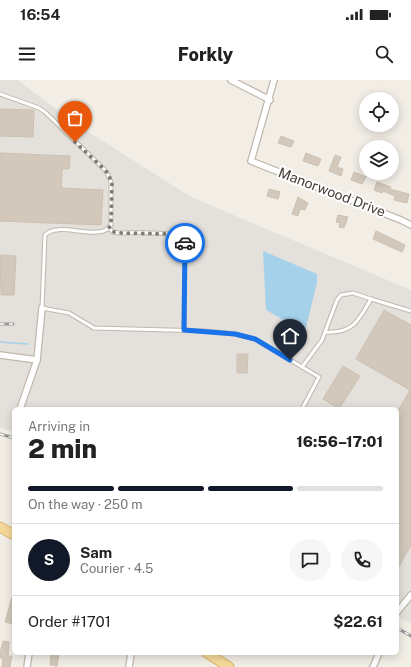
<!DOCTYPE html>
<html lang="en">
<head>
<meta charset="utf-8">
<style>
  body { margin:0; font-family:"Public Sans",sans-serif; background:#f6f6f6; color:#222; height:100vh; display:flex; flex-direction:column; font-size:15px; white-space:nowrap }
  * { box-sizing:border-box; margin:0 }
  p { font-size:13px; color:#767676 }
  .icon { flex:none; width:22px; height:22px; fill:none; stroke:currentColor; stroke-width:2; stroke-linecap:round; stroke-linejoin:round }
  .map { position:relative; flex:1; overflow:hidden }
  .side { position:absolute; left:12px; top:327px; width:387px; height:248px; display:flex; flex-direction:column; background:#fff; border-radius:6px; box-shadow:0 2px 10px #0003 }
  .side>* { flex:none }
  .controls { position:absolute; left:359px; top:12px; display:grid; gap:8px }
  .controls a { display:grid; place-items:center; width:40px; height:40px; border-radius:50%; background:#fff; box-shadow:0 2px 10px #0003; font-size:20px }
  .pin { position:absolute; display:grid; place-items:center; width:34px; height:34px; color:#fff; margin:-41px -17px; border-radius:50% 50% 50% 0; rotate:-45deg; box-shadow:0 0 4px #0007 }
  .pin .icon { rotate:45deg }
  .courier { position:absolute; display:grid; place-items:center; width:40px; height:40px; margin:-20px; border:3px solid #1a73e8; border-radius:50%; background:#fff; color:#222; box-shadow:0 1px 5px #0007 }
  .head em { font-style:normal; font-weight:800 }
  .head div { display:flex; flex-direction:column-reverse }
  .head { display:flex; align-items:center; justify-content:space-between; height:68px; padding:0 16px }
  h1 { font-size:26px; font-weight:800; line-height:30px }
  .bar { display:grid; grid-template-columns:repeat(4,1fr); gap:6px 4px; align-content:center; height:48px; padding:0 16px }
  .bar i { height:5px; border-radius:3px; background:#e0e0e0 }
  .bar .active { background:#111827 }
  .bar p { grid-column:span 4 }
  .line { display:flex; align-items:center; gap:10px; padding:0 16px; border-top:1px solid #e0e0e0 }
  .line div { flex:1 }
  .round { display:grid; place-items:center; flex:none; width:42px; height:42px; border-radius:21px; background:#f6f6f6 }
  .status { display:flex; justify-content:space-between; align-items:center; height:28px; padding:0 20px; background:#fff; direction:ltr }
  .status svg { height:11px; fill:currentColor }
  header { display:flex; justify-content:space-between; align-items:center; height:52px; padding:0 16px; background:#fff; font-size:18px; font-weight:800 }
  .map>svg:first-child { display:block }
  .industrial { fill:#e4e0db }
  .water { fill:#a6d1ea }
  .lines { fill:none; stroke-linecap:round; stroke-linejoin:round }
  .stream { stroke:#a6d1ea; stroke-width:1.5 }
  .building { fill:#d2c9bc; stroke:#cdc1b0 }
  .service-casing { stroke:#bfb8ac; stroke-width:5 }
  .minor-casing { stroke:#bfb8ac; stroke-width:8 }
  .primary-casing { stroke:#dab56b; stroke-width:11 }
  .service { stroke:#fff; stroke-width:3 }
  .minor { stroke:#fff; stroke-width:5.5 }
  .primary { stroke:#f6d99a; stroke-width:9 }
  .rail-casing { stroke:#959595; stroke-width:3 }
  .rail { stroke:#fff; stroke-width:1.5; stroke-dasharray:4.5; stroke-linecap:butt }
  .done { stroke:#817c74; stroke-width:4; stroke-dasharray:0 7.2 }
  .route { stroke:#1a73e8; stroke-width:5 }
  .labels { text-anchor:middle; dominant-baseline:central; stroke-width:4; stroke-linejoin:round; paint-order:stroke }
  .street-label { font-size:14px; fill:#443e36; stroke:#fff }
</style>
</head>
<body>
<div class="status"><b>16:54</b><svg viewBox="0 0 49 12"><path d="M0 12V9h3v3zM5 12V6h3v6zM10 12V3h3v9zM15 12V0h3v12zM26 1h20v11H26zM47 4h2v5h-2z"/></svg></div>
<header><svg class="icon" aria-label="menu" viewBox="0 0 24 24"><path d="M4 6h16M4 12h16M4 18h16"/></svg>Forkly<svg class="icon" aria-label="search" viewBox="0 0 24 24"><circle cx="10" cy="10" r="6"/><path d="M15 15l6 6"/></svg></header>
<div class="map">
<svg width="411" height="587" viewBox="0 0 411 587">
  <rect width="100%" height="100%" fill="#f2eee6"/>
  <!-- industrial -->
  <path class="industrial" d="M 0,0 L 18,0 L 76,44 L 191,117 L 411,210 L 411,544 L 397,536 L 397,329 L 14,329 L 14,352 L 0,348 Z"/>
  <!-- water -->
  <path class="water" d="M 263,171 L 317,194 L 317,202 L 306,248 L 303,251 L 266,230 Z"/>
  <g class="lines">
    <!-- stream -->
    <path class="stream" d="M 0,262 L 28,264"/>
  </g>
  <!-- building -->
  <g class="building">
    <path d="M 0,29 L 34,30 L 33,57 L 0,56 Z"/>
    <path d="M 281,56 L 294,61 L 291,67 L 278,63 Z"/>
    <path d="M 0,73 L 70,76 L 69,89 L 62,89 L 61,108 L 103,110 L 101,145 L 0,141 Z"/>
    <path d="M 306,73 L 321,79 L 318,86 L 303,81 Z"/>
    <path d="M 335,75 L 341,77 L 337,87 L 343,89 L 341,96 L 329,91 Z"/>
    <path d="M 354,92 L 366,97 L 362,104 L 351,100 Z"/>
    <path d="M 377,102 L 391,107 L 390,109 L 409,114 L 407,123 L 394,120 L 395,116 L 383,111 L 382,113 L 374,110 Z"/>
    <path d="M 269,109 L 280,112 L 278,119 L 267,116 Z"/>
    <path d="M 298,117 L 308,123 L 305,130 L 300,129 L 298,136 L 292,134 Z"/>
    <path d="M 338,135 L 348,137 L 344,148 L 339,147 L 340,143 L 336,142 Z"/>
    <path d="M 376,151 L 405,165 L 402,172 L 373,159 Z"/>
    <path d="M 0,175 L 16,176 L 14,215 L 1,215 Z"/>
    <path d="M 384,230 L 411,245 L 411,465 L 397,490 L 397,333 L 410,310 L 356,279 Z"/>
    <path d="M 237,274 L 248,274 L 247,293 L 237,293 Z"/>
    <path d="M 343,286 L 360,296 L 339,329 L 323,319 Z"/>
    <path d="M 12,517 L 14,518 L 14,544 L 5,542 Z"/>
    <path d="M 3,561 L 9,562 L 8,576 L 12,576 L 10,587 L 2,587 L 3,578 L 0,578 L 0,573 Z"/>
    <path d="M 51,573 L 59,573 L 57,586 L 50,585 Z"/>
  </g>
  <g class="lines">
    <!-- service casing -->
    <g class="service-casing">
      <g id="service">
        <path d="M 0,14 L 39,28 L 45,32 L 106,91 L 111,102 L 111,145 C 101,163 58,140 45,155 L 42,228 L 69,233 L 94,248 L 206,251 L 235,254 L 255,259 L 319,297 L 302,329"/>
        <path d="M 109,148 L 113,152 L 120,153 C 134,153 177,150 185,161 L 184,251"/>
        <path d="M 371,219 L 411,231"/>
        <path d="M 302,287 L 322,260 L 337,220 L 341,215 L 353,213 L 371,219 C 359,240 353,254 325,252"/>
      </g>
    </g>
    <!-- minor casing -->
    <g class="minor-casing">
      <g id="minor">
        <path d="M 231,0 L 270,20"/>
        <path d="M 274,0 L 251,81 L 401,140 L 411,145"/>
        <path d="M 0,275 L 37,280"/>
        <path d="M 20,329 L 37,280 L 42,228"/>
        <path d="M 397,532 L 411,515"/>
        <path d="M 27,587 L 29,573"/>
        <path d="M 129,587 L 131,573"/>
        <path d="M 373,587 L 379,573"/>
      </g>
    </g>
    <!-- primary casing -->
    <g class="primary-casing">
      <g id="primary">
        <path d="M 0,447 L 14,455"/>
        <path d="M 207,573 L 229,587"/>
      </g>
    </g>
    <!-- service -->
    <use href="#service" class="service"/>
    <!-- minor -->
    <use href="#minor" class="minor"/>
    <!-- primary -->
    <use href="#primary" class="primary"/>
    <!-- rail casing -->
    <g class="rail-casing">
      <g id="rail">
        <path d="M 0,244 L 13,244"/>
        <path d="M 0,354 L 14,358"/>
        <path d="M 397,548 L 411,556"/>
      </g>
    </g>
    <!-- rail -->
    <use href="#rail" class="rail"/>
  </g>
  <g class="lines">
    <!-- done -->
    <path class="done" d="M 75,62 L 106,91 L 112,102 L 111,145 L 109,148 L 114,152 L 120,153 L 173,154 L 183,157 L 185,163"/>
    <!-- route -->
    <path class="route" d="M 185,163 L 184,250 L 235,254 L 255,259 L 290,280"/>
  </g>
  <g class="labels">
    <!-- street labels -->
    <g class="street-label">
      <text transform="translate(332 112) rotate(21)">Manorwood Drive</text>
    </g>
  </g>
</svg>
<div class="controls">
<a><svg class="icon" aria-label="locate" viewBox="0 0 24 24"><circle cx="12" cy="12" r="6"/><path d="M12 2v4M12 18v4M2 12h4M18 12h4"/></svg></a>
<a><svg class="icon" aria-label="layers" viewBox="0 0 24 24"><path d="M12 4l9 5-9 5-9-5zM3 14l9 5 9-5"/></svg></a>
</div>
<div class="pin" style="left:75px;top:62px;background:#ea580c"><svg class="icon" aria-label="bag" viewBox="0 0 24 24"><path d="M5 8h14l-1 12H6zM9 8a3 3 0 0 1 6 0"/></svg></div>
<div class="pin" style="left:290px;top:280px;background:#1f2937"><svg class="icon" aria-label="home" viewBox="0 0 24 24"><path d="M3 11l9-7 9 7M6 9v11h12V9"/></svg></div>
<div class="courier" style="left:185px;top:163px"><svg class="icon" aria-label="car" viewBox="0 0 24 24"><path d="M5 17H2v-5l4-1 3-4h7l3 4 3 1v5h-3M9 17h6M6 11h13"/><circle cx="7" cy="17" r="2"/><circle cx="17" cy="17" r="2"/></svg></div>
<section class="side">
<div class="head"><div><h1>2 min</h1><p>Arriving in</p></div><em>16:56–17:01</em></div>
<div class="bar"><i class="active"></i><i class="active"></i><i class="active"></i><i></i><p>On the way · 250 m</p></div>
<div class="line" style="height:72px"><b class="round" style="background:#111827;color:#fff">S</b><div><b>Sam</b><p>Courier · 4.5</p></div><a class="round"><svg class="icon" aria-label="chat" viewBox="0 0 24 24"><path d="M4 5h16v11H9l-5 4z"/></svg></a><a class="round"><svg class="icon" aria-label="phone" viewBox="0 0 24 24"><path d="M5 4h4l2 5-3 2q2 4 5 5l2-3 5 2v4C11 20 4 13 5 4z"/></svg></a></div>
<div class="line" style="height:52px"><div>Order #1701</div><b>$22.61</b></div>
</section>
</div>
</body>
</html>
